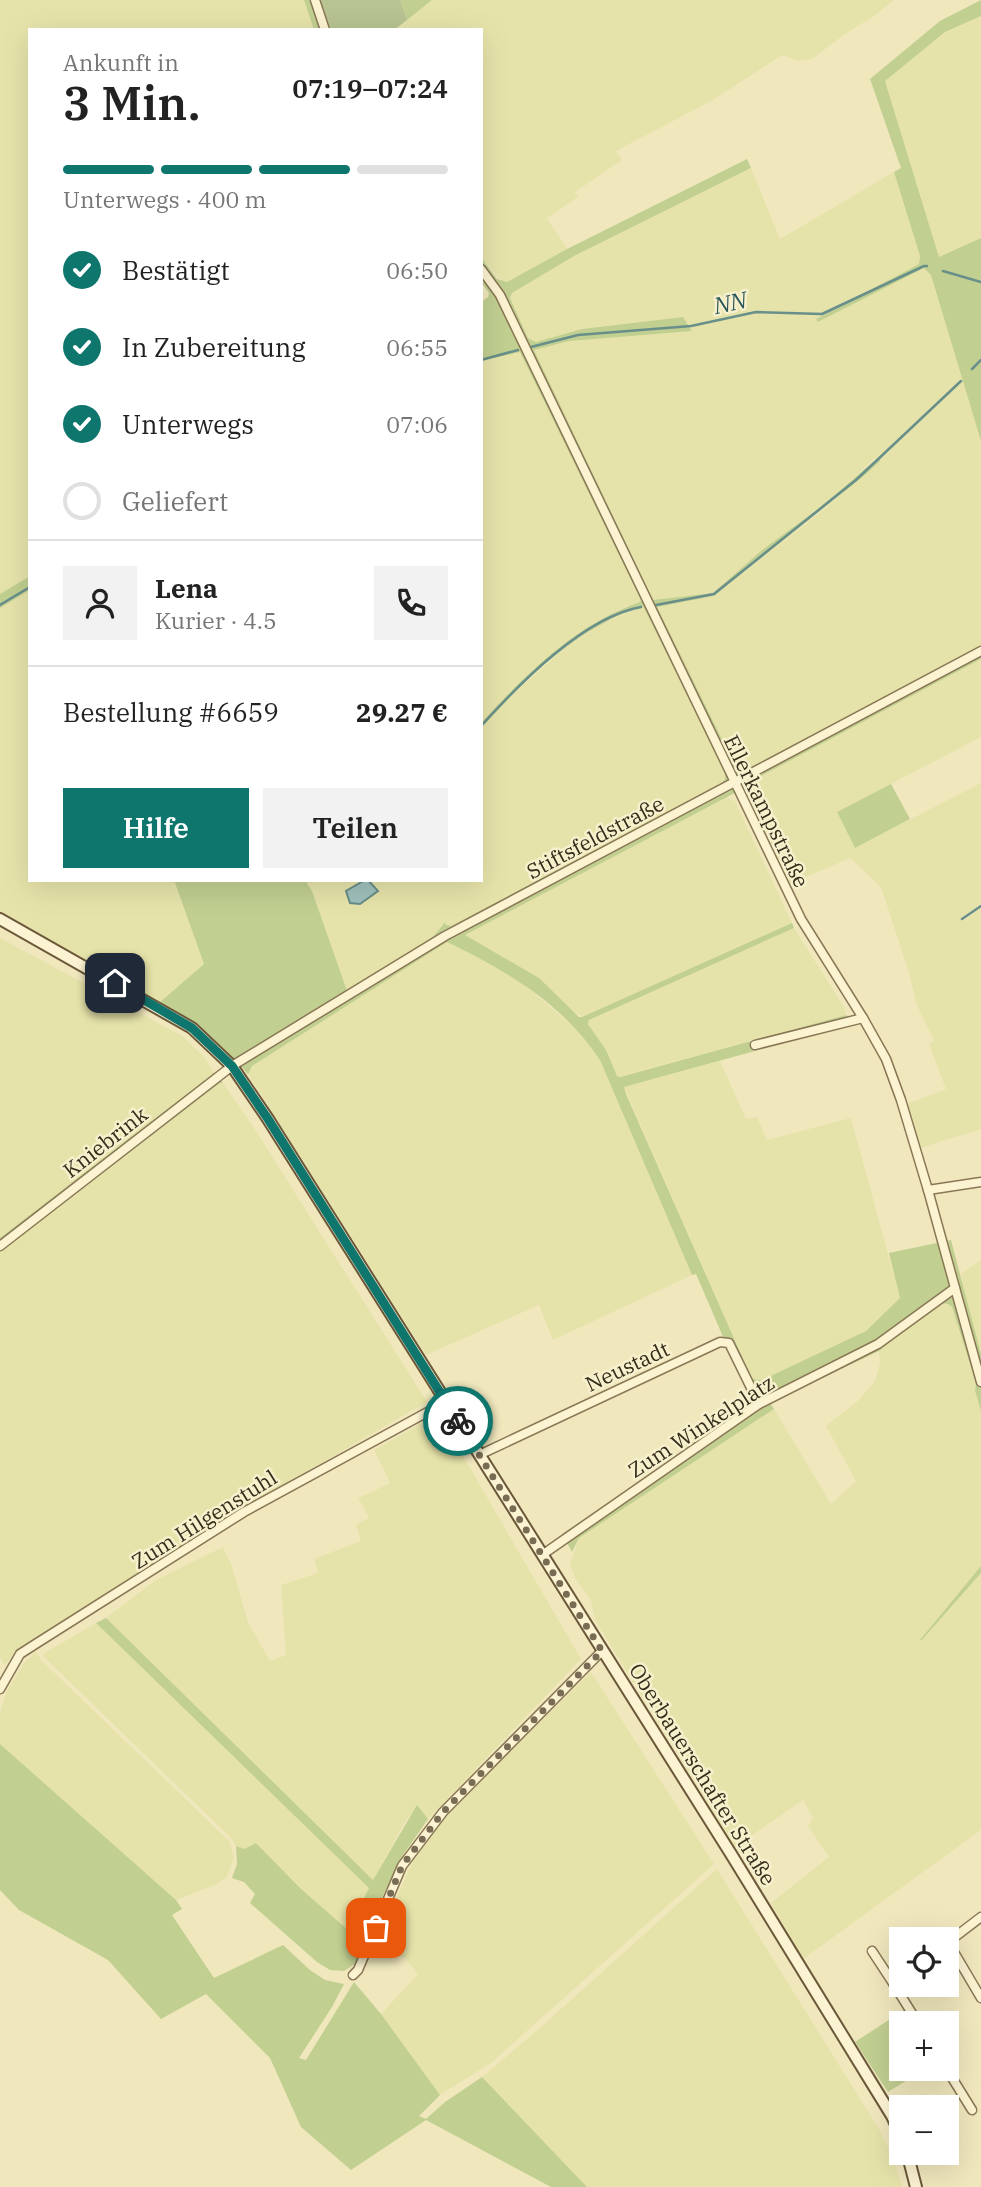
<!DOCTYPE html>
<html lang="de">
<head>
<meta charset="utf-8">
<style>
  body { margin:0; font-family:"IBM Plex Serif",serif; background:#f2f2f2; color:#222; height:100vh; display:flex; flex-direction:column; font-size:26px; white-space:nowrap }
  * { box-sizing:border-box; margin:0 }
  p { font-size:23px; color:#767676 }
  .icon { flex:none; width:38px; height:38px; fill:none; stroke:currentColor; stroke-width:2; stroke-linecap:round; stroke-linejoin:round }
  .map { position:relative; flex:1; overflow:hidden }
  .drawer { position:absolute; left:28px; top:28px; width:455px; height:854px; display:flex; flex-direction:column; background:#fff; border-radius:0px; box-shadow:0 7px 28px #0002 }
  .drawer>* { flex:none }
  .fabs { position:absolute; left:889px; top:1927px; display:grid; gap:14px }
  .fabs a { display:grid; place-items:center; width:70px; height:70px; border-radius:0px; background:#fff; box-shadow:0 7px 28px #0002; font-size:35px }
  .pin { position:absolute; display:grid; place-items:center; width:60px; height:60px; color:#fff; margin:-30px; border-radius:14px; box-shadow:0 4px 10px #0006 }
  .courier { position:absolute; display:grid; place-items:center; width:70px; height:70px; margin:-35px; border:5px solid #0f766e; border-radius:50%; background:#fff; color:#222; box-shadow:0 2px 9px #0007 }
  .summary em { font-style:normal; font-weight:600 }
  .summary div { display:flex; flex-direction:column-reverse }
  .summary { display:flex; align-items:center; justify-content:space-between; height:119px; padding:0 35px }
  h1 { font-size:46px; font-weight:600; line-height:52px }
  .bar { display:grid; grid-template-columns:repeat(4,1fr); gap:10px 7px; align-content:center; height:84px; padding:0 35px }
  .bar i { height:9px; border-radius:5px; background:#e0e0e0 }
  .bar .on { background:#0f766e }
  .bar p { grid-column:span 4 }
  .line { display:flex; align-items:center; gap:18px; padding:0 35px; border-top:2px solid #e0e0e0 }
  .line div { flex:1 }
  .round { display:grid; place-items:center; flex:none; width:74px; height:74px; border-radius:0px; background:#f2f2f2 }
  ol { padding:0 35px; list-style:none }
  li { display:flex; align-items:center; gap:21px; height:77px }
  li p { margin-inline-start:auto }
  li .icon { padding:7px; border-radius:50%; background:#0f766e; color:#fff; stroke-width:4 }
  li:last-child { color:#767676 }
  li i { width:38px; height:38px; border:4px solid #e0e0e0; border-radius:50% }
  .action { display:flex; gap:14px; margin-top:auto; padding:14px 35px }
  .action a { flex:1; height:80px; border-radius:0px; background:#0f766e; color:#fff; font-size:28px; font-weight:600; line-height:80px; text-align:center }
  .action a+a { background:#f2f2f2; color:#222 }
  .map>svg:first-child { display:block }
  .farmland { fill:#e6e3aa }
  .green { fill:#c1cf91 }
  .cemetery { fill:#b7c391 }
  .water { fill:#a1c1bc; stroke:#688f8a; stroke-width:2 }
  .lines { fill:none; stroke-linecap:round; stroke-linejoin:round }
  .stream { stroke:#688f8a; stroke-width:2.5 }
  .minor-casing { stroke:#897755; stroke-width:11 }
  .secondary-casing { stroke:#6b5739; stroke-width:14 }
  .minor { stroke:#fbf3d1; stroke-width:8 }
  .secondary { stroke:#fbf3d1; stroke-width:10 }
  .done { stroke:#786d54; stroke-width:7; stroke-dasharray:0 12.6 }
  .route { stroke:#0f766e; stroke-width:9 }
  .labels { text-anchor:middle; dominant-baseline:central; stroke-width:5; stroke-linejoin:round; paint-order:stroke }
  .street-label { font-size:21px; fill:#382c1b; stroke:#f7f0cd }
  .water-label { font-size:23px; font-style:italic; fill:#295658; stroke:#f7f0cd }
</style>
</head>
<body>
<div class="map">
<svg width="981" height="2187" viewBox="0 0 981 2187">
  <rect width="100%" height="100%" fill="#f0e7bd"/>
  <!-- farmland -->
  <g class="farmland">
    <path d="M 0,0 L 304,0 L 314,30 L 30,30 L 30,576 L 0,594 Z"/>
    <path d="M 432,0 L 894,0 L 874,16 L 845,34 L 812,59 L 798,61 L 782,55 L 713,100 L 616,151 L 622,160 L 575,192 L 578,197 L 547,218 L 567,249 L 507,282 L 502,282 L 481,257 L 481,30 L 394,30 Z"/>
    <path d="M 981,16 L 981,238 L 939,257 L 885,80 L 946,32 Z"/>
    <path d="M 751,168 L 780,239 L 894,172 L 920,256 L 919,264 L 816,319 L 818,322 L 924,268 L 931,274 L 981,441 L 981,646 L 744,771 L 737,770 L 732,763 L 656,607 L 714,596 L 821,512 L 880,461 L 875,458 L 818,509 L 762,550 L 713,593 L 653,600 L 534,350 L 569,341 L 692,330 L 683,317 L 582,329 L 536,342 L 528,338 L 510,298 L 512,293 L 574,256 Z"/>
    <path d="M 520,351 L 641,600 L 641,602 L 624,607 L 595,623 L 561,646 L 532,671 L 481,723 L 481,361 Z"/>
    <path d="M 30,590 L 30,880 L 174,880 L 204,964 L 159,1003 L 0,912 L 0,608 Z"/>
    <path d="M 643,606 L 725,772 L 725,779 L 721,784 L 451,926 L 446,926 L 444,922 L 433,937 L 346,991 L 312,891 L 305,880 L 481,880 L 481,728 L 505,701 L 563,650 L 600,625 Z"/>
    <path d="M 981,659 L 981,737 L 837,812 L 855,848 L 981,783 L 981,904 L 961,918 L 963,921 L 981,908 L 981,1129 L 920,1148 L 907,1104 L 946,1089 L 929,1044 L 934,1041 L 916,1003 L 910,976 L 881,887 L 850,858 L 790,884 L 747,790 L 750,782 Z"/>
    <path d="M 725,797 L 735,801 L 792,923 L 582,1017 L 465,935 Z"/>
    <path d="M 794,928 L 844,1007 L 846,1015 L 617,1077 L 606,1050 L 588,1024 L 589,1020 Z"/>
    <path d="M 0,938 L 182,1036 L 203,1056 L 214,1073 L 0,1238 Z"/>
    <path d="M 447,941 L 519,980 L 584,1036 L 600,1060 L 692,1275 L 553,1340 L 539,1305 L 426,1355 L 248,1074 L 252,1066 Z"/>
    <path d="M 720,1061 L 746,1119 L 757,1117 L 767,1140 L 851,1118 L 900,1298 L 866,1331 L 762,1380 L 752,1379 L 624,1087 Z"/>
    <path d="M 220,1083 L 223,1083 L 254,1128 L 427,1402 L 217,1523 L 35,1638 L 13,1654 L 5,1665 L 0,1658 L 0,1252 Z"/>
    <path d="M 981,1260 L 981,1354 L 967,1307 L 961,1274 Z"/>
    <path d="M 941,1303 L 948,1303 L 952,1307 L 976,1383 L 975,1391 L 981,1411 L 981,1566 L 921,1639 L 923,1640 L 981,1573 L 981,1830 L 803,1959 L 771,1903 L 829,1857 L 808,1826 L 813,1818 L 803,1800 L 735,1847 L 595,1620 L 591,1601 L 575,1578 L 570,1564 L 579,1538 L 774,1409 L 831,1504 L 856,1481 L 826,1426 L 859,1400 L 875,1381 L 880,1363 L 879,1351 L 929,1310 Z"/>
    <path d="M 431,1418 L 439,1419 L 456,1444 L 581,1659 L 428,1819 L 417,1806 L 405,1822 L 373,1880 L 106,1618 L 156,1580 L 223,1547 L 231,1564 L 248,1622 L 270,1661 L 286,1655 L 281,1585 L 318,1573 L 314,1559 L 361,1541 L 356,1525 L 369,1518 L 358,1498 L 390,1483 L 374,1450 Z"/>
    <path d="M 96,1623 L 369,1888 L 348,1930 L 300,1888 L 256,1843 L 244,1849 L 236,1846 L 231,1838 L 44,1657 L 43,1654 Z"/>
    <path d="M 36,1652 L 41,1660 L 229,1841 L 234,1856 L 227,1877 L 215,1885 L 176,1900 L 0,1744 L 0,1712 L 7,1691 L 24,1663 Z"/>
    <path d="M 591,1672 L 714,1864 L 491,2063 L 440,2095 L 381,2014 L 418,1974 L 405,1958 L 377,1943 L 414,1858 L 446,1814 Z"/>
    <path d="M 717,1869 L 880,2131 L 893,2158 L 902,2187 L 587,2187 L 482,2077 L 533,2034 Z"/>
  </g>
  <!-- green -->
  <g class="green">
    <path d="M 304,0 L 320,0 L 331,30 L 314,30 Z"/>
    <path d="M 400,0 L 432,0 L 407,20 Z"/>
    <path d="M 981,0 L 981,16 L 945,32 L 885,81 L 939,257 L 981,238 L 981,441 L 931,275 L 924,268 L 818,322 L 816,319 L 919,264 L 920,256 L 894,172 L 901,168 L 870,79 L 940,21 Z"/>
    <path d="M 747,159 L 751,168 L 574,256 L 512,293 L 510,298 L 528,338 L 536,342 L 582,329 L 683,317 L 692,331 L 569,341 L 534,350 L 653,600 L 713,593 L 762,550 L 818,509 L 881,455 L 880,461 L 866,474 L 714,596 L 657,607 L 737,770 L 744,771 L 981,646 L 981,659 L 750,782 L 748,786 L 465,935 L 539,978 L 579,1017 L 582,1017 L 792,923 L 794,928 L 589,1020 L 588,1024 L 606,1050 L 617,1076 L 620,1077 L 846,1015 L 853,1024 L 624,1087 L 626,1094 L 752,1379 L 762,1380 L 866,1331 L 900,1298 L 889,1253 L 951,1240 L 981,1354 L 981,1411 L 975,1391 L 976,1383 L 952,1307 L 948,1304 L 941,1303 L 929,1310 L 879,1351 L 770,1403 L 774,1409 L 579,1538 L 572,1552 L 562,1534 L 752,1404 L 696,1274 L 692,1275 L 600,1060 C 562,1003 507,971 447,942 L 252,1066 L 248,1074 C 222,1044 194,1022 159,1003 L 204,964 L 174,880 L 305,880 L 312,891 L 347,991 L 433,937 L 445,922 L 446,925 L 451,926 L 721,784 L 725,779 L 725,772 L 643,606 C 577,628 526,678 481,728 L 481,723 C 526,674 576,624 640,602 L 641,600 L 520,352 L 481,361 L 481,302 L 488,297 L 489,293 L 481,282 L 481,257 L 497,279 L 507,282 L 567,249 Z"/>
    <path d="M 30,576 L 30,590 L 0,608 L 0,594 Z"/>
    <path d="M 891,784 L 910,819 L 855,848 L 837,812 Z"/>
    <path d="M 214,1073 L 223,1083 L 220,1083 L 0,1252 L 0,1238 Z"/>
    <path d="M 981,1566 L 981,1573 L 922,1640 L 920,1640 Z"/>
    <path d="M 106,1618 L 373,1880 L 417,1805 L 428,1819 L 403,1855 L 380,1901 L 355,1964 L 344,1971 L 330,1970 L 317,1962 L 250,1903 L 255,1894 L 244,1882 L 232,1878 L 237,1864 L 236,1846 L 244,1849 L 256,1843 L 300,1888 L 348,1930 L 369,1888 L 96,1623 Z"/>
    <path d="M 0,1744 L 176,1900 L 182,1909 L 172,1915 L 214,1978 L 283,1945 L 310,1970 L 325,1980 L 344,1984 L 332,2007 L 299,2058 L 306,2060 L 354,1982 L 381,2014 L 440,2095 L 419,2116 L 426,2119 L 445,2102 L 482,2077 L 587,2187 L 551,2187 L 426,2120 L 351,2170 L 301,2127 L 270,2058 L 206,1994 L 161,2019 L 108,1960 L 19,1910 L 0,1890 Z"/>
    <path d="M 904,2010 L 912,2023 L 901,2023 L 901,2068 L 925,2069 L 888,2092 L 855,2042 Z"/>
  </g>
  <!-- cemetery -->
  <path class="cemetery" d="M 320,0 L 400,0 L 407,20 L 394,30 L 331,30 Z"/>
  <!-- water -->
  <path class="water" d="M 365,880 L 368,880 L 378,891 L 360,904 L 350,903 L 346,891 Z"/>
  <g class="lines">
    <!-- stream -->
    <g class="stream">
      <path d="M 943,271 L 981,282"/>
      <path d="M 531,347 L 578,335 L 691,326 L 756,312 L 822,314 L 924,266 L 927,266"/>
      <path d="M 481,360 L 518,350"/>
      <path d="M 972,369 L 981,360"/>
      <path d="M 0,605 L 30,587"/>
      <path d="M 656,605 L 714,594 L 856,480 L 961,381"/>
      <path d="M 481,726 C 519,684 584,617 641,607"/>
      <path d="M 962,919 L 981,906"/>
    </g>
    <!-- minor casing -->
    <g class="minor-casing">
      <g id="minor">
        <path d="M 315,0 L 325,30"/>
        <path d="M 481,269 L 500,295 L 801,919 L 863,1018 L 886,1059 L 901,1100 L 928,1190 L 981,1382"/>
        <path d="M 755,1045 L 863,1018"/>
        <path d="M 928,1190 L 981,1182"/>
        <path d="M 0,1246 L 232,1066 L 445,936 L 981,651"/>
        <path d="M 479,1455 L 720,1342 L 729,1343 L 759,1404"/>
        <path d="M 542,1555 L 759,1404 L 878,1344 L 955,1288"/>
        <path d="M 0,1689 L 20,1654 L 34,1645 L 244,1512 L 446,1402"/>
        <path d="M 948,1942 L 981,1998"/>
        <path d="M 947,1943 L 981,1917"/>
        <path d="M 872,1951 L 893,1983 L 901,1977"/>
        <path d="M 353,1975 L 358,1970 L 402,1866 L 443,1812 L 602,1651"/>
        <path d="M 893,1983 L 918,2023"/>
        <path d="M 946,2068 L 972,2110"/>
      </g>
    </g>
    <!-- secondary casing -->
    <g class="secondary-casing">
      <g id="secondary">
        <path d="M 0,919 L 192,1028 L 232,1066 L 268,1119 L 731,1854 L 892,2116 L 901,2136"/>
        <path d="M 907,2152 L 916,2187"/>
      </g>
    </g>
    <!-- minor -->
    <use href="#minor" class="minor"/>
    <!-- secondary -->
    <use href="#secondary" class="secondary"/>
  </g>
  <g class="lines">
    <!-- done -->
    <path class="done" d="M 376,1928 L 402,1866 L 443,1812 L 602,1651 L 458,1421"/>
    <!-- route -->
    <path class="route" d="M 115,983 L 192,1028 L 232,1066 L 268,1119 L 458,1421"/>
  </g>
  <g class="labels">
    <!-- street labels -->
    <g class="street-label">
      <text transform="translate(767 811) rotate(64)">Ellerkampstraße</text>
      <text transform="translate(595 837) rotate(-28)">Stiftsfeldstraße</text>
      <text transform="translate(105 1142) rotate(-38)">Kniebrink</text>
      <text transform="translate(627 1366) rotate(-25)">Neustadt</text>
      <text transform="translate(701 1426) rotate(-33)">Zum Winkelplatz</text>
      <text transform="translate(204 1519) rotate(-32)">Zum Hilgenstuhl</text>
      <text transform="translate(703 1774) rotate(58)">Oberbauerschafter Straße</text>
    </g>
    <!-- water labels -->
    <g class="water-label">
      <text transform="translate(730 302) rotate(-12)">NN</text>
    </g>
  </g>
</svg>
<div class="fabs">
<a><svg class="icon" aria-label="locate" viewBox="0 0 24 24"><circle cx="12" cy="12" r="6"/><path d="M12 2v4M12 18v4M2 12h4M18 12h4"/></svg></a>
<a>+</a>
<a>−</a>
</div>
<div class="pin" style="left:376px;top:1928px;background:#ea580c"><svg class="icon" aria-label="bag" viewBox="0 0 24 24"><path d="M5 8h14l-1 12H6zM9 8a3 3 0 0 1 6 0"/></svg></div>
<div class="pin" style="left:115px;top:983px;background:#1f2937"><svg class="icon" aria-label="home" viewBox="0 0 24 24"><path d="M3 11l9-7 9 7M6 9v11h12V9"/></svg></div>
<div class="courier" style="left:458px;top:1421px"><svg class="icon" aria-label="bike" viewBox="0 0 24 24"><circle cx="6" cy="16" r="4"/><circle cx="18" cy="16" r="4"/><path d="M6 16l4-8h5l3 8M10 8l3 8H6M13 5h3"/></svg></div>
<section class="drawer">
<div class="summary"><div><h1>3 Min.</h1><p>Ankunft in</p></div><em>07:19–07:24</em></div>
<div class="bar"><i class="on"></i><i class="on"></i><i class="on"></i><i></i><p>Unterwegs · 400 m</p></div>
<ol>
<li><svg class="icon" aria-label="check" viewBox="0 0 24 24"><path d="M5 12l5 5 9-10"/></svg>Bestätigt<p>06:50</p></li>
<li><svg class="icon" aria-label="check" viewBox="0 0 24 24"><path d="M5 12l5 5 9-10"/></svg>In Zubereitung<p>06:55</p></li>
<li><svg class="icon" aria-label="check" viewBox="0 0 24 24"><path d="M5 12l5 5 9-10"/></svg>Unterwegs<p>07:06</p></li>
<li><i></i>Geliefert</li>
</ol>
<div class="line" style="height:126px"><a class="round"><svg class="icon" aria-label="person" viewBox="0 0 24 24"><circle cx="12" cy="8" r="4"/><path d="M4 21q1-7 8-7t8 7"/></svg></a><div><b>Lena</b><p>Kurier · 4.5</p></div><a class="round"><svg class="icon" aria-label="phone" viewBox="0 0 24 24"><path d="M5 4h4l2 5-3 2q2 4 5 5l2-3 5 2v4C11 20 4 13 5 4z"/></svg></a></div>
<div class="line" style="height:91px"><div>Bestellung #6659</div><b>29.27 €</b></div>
<div class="action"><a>Hilfe</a><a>Teilen</a></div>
</section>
</div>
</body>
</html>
